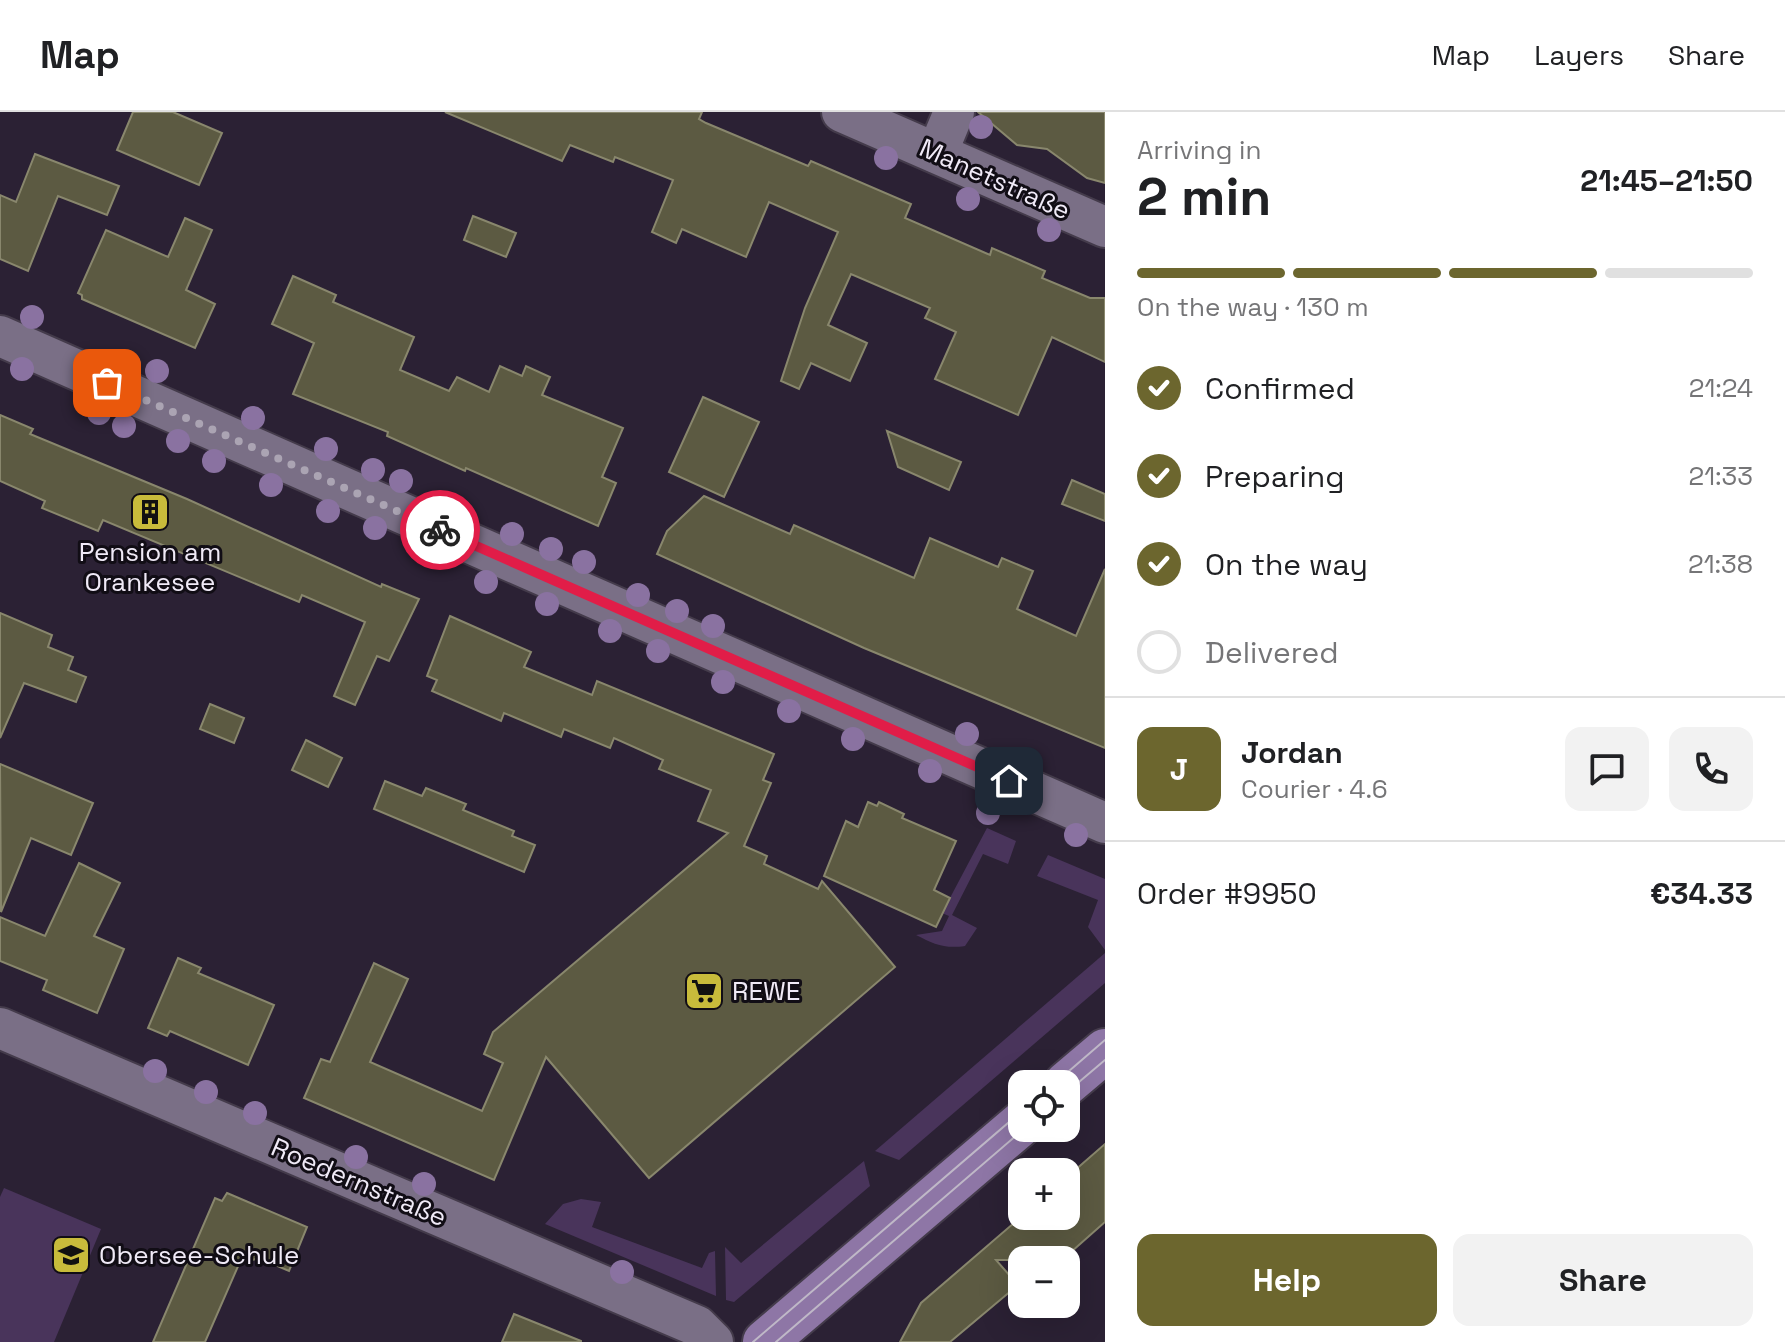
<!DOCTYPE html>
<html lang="en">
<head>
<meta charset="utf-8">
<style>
  body { margin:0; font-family:"Space Grotesk",sans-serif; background:#f2f2f2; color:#202124; height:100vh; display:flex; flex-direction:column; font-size:30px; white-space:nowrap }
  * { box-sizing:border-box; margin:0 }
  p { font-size:26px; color:#757577 }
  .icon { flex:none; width:44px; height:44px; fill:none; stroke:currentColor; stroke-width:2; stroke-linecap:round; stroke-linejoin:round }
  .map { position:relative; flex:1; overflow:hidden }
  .drawer { display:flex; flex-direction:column; background:#fff; width:680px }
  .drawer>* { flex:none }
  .tools { position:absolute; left:1008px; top:958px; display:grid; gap:16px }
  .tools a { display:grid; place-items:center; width:72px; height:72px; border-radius:16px; background:#fff; box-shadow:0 8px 32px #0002; font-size:40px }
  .pin { position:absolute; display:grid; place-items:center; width:68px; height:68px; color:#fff; margin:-34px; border-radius:16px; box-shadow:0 4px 12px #0006 }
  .courier { position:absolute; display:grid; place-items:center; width:80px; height:80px; margin:-40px; border:6px solid #e11d48; border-radius:50%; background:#fff; color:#222; box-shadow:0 2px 10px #0007 }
  .summary em { font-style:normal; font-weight:700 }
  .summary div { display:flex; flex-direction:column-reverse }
  .summary { display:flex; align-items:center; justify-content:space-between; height:136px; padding:0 32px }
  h1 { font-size:52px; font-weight:700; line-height:60px }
  .bar { display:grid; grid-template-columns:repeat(4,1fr); gap:12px 8px; align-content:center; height:96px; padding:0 32px }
  .bar i { height:10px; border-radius:6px; background:#e0e0e0 }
  .bar .on { background:#6c662e }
  .bar p { grid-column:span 4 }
  .line { display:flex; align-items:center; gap:20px; padding:0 32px; border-top:2px solid #e0e0e0 }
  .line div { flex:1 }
  .round { display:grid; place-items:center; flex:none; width:84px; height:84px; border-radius:16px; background:#f2f2f2 }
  ol { padding:0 32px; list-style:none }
  li { display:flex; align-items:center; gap:24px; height:88px }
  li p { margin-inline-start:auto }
  li .icon { padding:8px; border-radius:50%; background:#6c662e; color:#fff; stroke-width:4 }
  li:last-child { color:#757577 }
  li i { width:44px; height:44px; border:4px solid #e0e0e0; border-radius:50% }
  .button { display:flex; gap:16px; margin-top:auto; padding:16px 32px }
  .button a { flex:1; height:92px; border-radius:16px; background:#6c662e; color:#fff; font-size:32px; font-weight:700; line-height:92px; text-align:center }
  .button a+a { background:#f2f2f2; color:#202124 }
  header { display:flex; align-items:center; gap:48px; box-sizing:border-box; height:112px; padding:0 40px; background:#fff; border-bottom:2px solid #e0e0e0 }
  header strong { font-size:38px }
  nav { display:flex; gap:44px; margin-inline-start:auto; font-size:28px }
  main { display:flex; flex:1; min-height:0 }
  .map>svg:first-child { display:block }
  .green { fill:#49345b }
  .building { fill:#5c5a42; stroke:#89876d; stroke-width:2 }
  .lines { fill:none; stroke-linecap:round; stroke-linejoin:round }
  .minor-casing { stroke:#443b4b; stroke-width:44 }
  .major-casing { stroke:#443b4b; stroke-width:48 }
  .minor { stroke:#7a6f86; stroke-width:40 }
  .major { stroke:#8e76a6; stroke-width:44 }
  .tram { stroke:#bfb8c7; stroke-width:2 }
  .tree { fill:#8a72a1 }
  .done { stroke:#aba4b3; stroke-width:8; stroke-dasharray:0 14.4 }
  .route { stroke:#e11d48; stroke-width:10 }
  .labels { text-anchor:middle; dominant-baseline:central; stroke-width:6; stroke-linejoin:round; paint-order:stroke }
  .street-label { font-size:26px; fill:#f0eaf7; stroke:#110d15 }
  .poi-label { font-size:26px; fill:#f0eaf7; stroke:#110d15; text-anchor:start }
</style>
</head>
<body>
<header>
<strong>Map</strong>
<nav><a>Map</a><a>Layers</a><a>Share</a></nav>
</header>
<main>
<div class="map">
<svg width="1105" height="1230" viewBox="0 0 1105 1230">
  <rect width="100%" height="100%" fill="#2b2134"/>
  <!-- green -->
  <g class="green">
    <path d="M 987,716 L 1016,729 L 1008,752 L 983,742 L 952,803 L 977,816 L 965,834 C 944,837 934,832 916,823 L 942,819 L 949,804 L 942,801 Z"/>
    <path d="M 1048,743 L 1105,767 L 1105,838 L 1088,815 L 1098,788 L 1037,764 Z"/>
    <path d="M 1105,841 L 1105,871 L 899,1048 L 875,1039 Z"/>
    <path d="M 864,1049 L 870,1074 L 734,1190 L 726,1188 L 725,1135 L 741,1151 Z"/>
    <path d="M 4,1076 L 101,1117 L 54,1230 L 0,1230 L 0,1085 Z"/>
    <path d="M 581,1087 L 601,1090 L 592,1115 L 702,1156 L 709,1141 L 715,1139 L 716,1184 L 545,1112 L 563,1092 Z"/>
  </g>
  <!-- building -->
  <g class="building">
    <path d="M 133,0 L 173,0 L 222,21 L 199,73 L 117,38 Z"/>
    <path d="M 445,0 L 702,0 L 699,7 L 706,11 L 808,54 L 811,49 L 911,92 L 905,106 L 990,143 L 992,136 L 1045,159 L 1042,166 L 1090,186 L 1105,186 L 1105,250 L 1052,225 L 1018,303 L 935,267 L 956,220 L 925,206 L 930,196 L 851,162 L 828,213 L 867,231 L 850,269 L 811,251 L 799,277 L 781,269 L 805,196 L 838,120 L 769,90 L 746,145 L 682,117 L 676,131 L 652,120 L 673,68 L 615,45 L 613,50 L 570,33 L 562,49 Z"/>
    <path d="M 978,0 L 1105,0 L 1105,71 L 1087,66 L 1047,37 L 1017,33 Z"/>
    <path d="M 35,42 L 119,74 L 107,103 L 58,84 L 28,159 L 0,147 L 0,83 L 16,90 Z"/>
    <path d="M 473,104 L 516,121 L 506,145 L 464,128 Z"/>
    <path d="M 185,106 L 212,118 L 186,178 L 215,192 L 195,236 L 82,187 L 82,183 L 78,181 L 106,118 L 168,145 Z"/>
    <path d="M 293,164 L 336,183 L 333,190 L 414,225 L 400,258 L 449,279 L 457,265 L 489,280 L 500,254 L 522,264 L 526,254 L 550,265 L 542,283 L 623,316 L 602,365 L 616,371 L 598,414 L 466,356 L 465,359 L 387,324 L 388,320 L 293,282 L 314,231 L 272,212 Z"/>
    <path d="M 703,285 L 759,310 L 724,385 L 669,360 Z"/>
    <path d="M 0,303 L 33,317 L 30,322 L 187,387 L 381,475 L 382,472 L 419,487 L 389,549 L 377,544 L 355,593 L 334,584 L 365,510 L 302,483 L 299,490 L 103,408 L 98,419 L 42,396 L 45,389 L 0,369 Z"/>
    <path d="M 887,319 L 961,350 L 949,378 L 898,355 Z"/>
    <path d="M 1072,368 L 1105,382 L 1105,409 L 1062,392 Z"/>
    <path d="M 704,384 L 790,422 L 794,413 L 914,466 L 930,426 L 998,455 L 1002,446 L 1033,459 L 1017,497 L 1076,524 L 1105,457 L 1105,636 L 864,536 L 657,442 L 667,419 Z"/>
    <path d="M 0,501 L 52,523 L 48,535 L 73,545 L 68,558 L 86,565 L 76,590 L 24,571 L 0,626 Z"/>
    <path d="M 450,504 L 531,540 L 524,555 L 592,583 L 597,569 L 774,642 L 763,668 L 771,671 L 744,734 L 767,744 L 764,752 L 818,777 L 822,769 L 895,855 L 649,1066 L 546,945 L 494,1068 L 304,986 L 321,947 L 330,950 L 374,851 L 408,867 L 370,950 L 482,999 L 503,951 L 484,942 L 493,920 L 728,721 L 698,709 L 711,678 L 659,657 L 663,648 L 614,626 L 610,636 L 564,617 L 561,625 L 504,601 L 501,609 L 432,579 L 437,568 L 427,564 Z"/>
    <path d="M 210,592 L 244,606 L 234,631 L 200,617 Z"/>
    <path d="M 306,628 L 342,646 L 328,675 L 292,658 Z"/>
    <path d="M 0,652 L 93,691 L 71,743 L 31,726 L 1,800 Z"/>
    <path d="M 385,669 L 422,684 L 426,676 L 466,692 L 463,698 L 514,719 L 512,724 L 535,733 L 524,760 L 374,697 Z"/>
    <path d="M 868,690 L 877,694 L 879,690 L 904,702 L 902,706 L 956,729 L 934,778 L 950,786 L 936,815 L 824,764 L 846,709 L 858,715 Z"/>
    <path d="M 79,751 L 120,771 L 94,824 L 124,837 L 97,901 L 43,878 L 47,868 L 0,849 L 0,805 L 45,824 Z"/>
    <path d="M 178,846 L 201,856 L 198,861 L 274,893 L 248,953 L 170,919 L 167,924 L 148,916 Z"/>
    <path d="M 1105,1032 L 1105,1110 L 1062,1148 L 996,1148 L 1018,1173 L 950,1230 L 900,1230 L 921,1191 L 1022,1104 L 1066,1104 L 1066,1066 Z"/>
    <path d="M 227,1081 L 307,1115 L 289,1159 L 259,1146 L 239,1152 L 205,1230 L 153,1230 L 215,1086 L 222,1089 Z"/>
    <path d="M 514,1202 L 581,1229 L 581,1230 L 502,1230 Z"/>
  </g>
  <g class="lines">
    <!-- minor casing -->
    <g class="minor-casing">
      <g id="minor">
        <path d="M 842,0 L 1105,115"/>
        <path d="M 937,41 L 954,0"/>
        <path d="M 0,224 L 1105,711"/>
        <path d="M 0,916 L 697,1214 L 713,1230"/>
      </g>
    </g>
    <!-- major casing -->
    <g class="major-casing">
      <g id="major">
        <path d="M 1066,972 L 1105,939"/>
        <path d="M 765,1230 L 1022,1011"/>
      </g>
    </g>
    <!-- minor -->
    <use href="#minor" class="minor"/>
    <!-- major -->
    <use href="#major" class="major"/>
    <!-- tram -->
    <g class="tram">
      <path d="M 1054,972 L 1105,928"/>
      <path d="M 1066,981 L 1105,948"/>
      <path d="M 753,1230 L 1022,999"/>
      <path d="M 776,1230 L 1025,1016"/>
    </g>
  </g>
  <!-- trees -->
  <g class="tree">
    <circle cx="981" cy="15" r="12"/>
    <circle cx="886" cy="46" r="12"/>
    <circle cx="968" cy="87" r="12"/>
    <circle cx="1049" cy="118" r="12"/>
    <circle cx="32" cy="205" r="12"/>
    <circle cx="129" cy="253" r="12"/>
    <circle cx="22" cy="257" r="12"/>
    <circle cx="157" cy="259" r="12"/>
    <circle cx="99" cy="301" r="12"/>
    <circle cx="253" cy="306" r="12"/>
    <circle cx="124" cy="314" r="12"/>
    <circle cx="178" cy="329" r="12"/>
    <circle cx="326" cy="337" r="12"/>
    <circle cx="214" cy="349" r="12"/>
    <circle cx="373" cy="358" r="12"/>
    <circle cx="401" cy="369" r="12"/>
    <circle cx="271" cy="373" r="12"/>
    <circle cx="442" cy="394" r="12"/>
    <circle cx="328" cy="399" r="12"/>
    <circle cx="375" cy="416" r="12"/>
    <circle cx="512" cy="422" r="12"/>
    <circle cx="551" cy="437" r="12"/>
    <circle cx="425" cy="440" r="12"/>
    <circle cx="584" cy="450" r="12"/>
    <circle cx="486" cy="470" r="12"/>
    <circle cx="638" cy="483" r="12"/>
    <circle cx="547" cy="492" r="12"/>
    <circle cx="677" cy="499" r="12"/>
    <circle cx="713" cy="514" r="12"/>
    <circle cx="610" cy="519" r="12"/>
    <circle cx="658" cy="539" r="12"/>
    <circle cx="723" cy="570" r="12"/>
    <circle cx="789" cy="599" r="12"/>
    <circle cx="967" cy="622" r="12"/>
    <circle cx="853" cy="627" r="12"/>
    <circle cx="930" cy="659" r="12"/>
    <circle cx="988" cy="701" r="12"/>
    <circle cx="1076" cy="723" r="12"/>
    <circle cx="155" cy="959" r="12"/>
    <circle cx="206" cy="980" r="12"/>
    <circle cx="255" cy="1001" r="12"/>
    <circle cx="356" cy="1045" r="12"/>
    <circle cx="424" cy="1072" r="12"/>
    <circle cx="622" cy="1160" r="12"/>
  </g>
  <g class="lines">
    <!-- done -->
    <path class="done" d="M 107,271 L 440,418"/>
    <!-- route -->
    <path class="route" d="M 440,418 L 1009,669"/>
  </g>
  <!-- icons -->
  <defs>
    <g id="building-square" transform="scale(2)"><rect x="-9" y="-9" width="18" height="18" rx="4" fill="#c8bb3b" stroke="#110d15"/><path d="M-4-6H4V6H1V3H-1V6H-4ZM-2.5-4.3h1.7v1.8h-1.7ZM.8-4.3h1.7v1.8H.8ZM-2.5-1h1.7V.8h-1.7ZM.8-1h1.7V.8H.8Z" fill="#111"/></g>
    <g id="supermarket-square" transform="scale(2)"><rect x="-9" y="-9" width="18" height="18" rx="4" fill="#c8bb3b" stroke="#110d15"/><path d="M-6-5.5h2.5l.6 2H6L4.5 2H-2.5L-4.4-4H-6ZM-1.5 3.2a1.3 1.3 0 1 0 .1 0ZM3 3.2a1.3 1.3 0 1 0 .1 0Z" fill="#111"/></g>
    <g id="school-square" transform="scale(2)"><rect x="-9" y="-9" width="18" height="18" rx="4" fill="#c8bb3b" stroke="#110d15"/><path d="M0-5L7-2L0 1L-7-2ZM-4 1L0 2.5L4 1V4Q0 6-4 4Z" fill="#111"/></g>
  </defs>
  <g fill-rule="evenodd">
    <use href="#building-square" x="150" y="400"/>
    <use href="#supermarket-square" x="704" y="879"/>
    <use href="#school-square" x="71" y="1143"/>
  </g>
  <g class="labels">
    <!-- street labels -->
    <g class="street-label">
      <text transform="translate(995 67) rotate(24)">Manetstraße</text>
      <text transform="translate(359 1070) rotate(23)">Roedernstraße</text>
    </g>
    <!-- poi labels -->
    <g class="poi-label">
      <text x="150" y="440" text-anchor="middle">Pension am<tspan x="150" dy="30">Orankesee</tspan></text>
      <text x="732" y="879">REWE</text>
      <text x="99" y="1143">Obersee-Schule</text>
    </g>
  </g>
</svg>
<div class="tools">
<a><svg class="icon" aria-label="locate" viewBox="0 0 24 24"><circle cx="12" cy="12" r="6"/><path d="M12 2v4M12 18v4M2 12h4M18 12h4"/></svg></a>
<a>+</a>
<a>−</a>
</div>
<div class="pin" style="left:107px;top:271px;background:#ea580c"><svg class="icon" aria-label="bag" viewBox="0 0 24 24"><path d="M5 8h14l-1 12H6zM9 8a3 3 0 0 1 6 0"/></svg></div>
<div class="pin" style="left:1009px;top:669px;background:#1f2937"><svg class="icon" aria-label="home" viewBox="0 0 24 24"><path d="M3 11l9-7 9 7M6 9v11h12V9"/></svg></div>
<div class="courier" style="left:440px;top:418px"><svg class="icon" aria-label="bike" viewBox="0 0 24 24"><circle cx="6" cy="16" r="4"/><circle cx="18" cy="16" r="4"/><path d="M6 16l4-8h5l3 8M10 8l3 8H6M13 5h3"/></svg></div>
</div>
<section class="drawer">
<div class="summary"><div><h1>2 min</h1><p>Arriving in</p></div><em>21:45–21:50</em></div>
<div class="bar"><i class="on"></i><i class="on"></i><i class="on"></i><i></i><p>On the way · 130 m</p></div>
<ol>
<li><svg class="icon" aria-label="check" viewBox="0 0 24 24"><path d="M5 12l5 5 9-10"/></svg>Confirmed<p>21:24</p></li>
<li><svg class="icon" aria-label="check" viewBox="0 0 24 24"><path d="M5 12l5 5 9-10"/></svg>Preparing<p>21:33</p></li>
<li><svg class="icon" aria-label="check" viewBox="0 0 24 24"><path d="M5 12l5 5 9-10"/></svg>On the way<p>21:38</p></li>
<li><i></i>Delivered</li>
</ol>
<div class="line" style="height:144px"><b class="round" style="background:#6c662e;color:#fff">J</b><div><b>Jordan</b><p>Courier · 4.6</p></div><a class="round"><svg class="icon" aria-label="chat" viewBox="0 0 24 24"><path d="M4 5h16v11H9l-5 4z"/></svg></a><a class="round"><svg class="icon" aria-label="phone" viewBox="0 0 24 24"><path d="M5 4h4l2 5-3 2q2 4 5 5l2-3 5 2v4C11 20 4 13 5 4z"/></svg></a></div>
<div class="line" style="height:104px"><div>Order #9950</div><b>€34.33</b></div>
<div class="button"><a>Help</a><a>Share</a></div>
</section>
</main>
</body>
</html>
